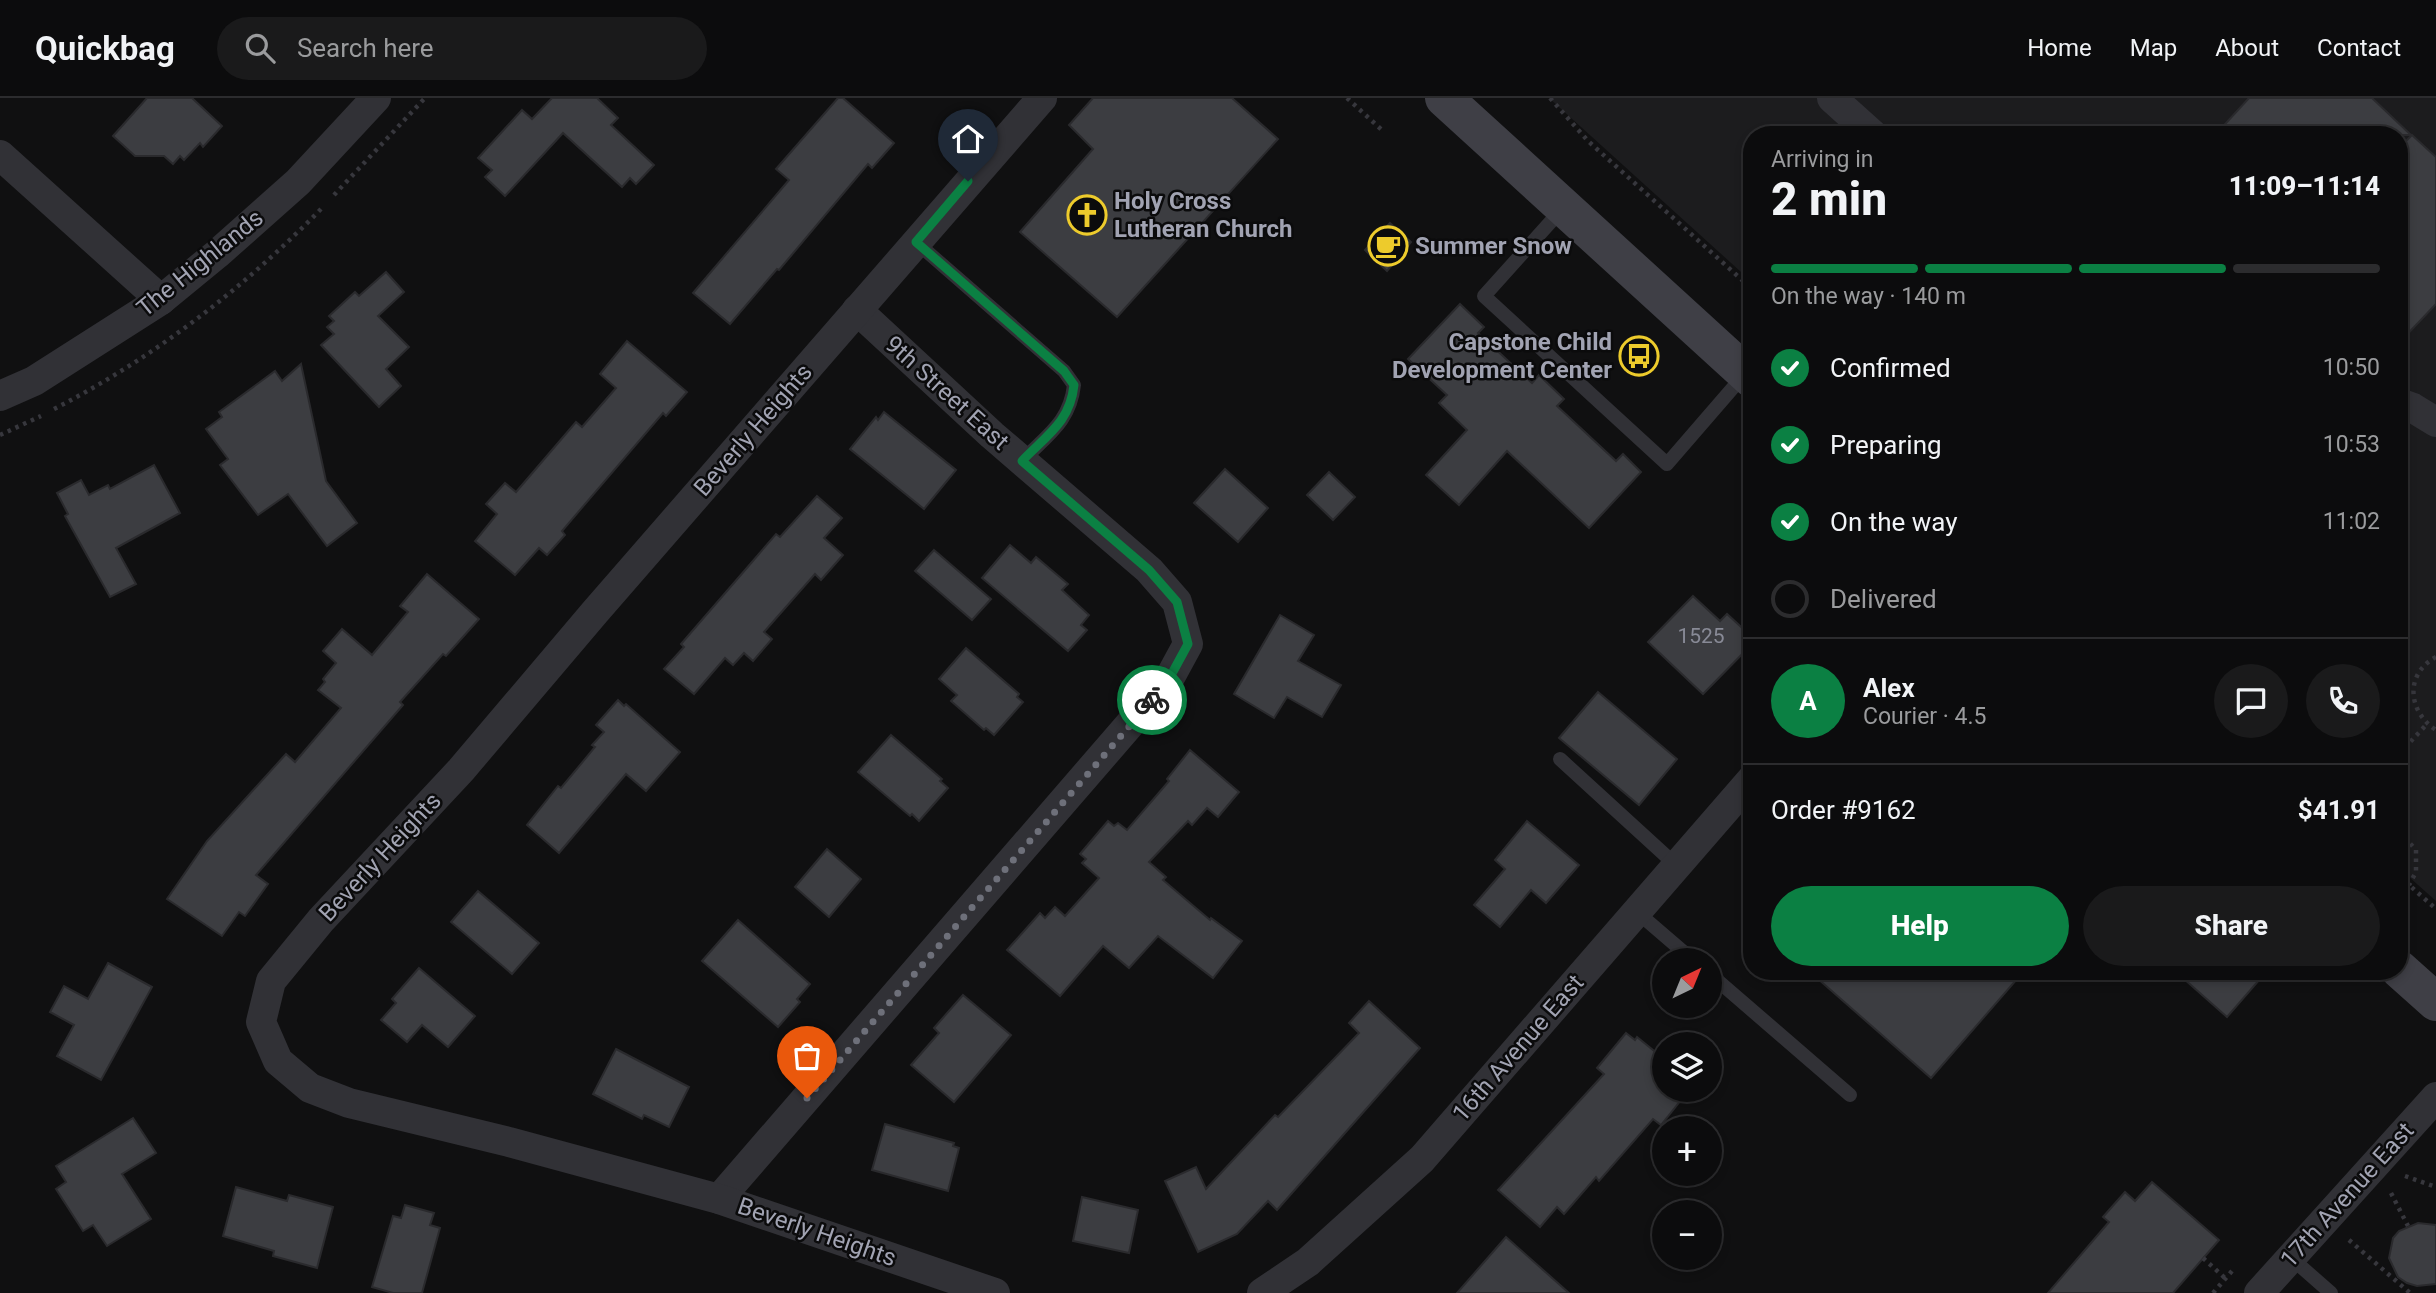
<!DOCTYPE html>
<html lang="en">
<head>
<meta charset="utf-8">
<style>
  body { margin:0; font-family:Roboto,sans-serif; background:#1a1a1b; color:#f1f3f6; height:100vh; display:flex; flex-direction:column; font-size:26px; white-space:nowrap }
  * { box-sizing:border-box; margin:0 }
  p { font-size:23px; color:#9a9b9d }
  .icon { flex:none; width:38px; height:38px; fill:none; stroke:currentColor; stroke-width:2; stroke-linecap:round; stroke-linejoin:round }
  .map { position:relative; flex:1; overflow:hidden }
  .drawer { position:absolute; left:1743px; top:28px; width:665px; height:854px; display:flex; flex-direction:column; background:#0c0c0d; border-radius:28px; box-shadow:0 4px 10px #0003,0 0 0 2px #2c2c2e }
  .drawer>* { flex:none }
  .needle { width:46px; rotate:43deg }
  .tools { position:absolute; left:1652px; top:850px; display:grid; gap:14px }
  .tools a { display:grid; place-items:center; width:70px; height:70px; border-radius:50%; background:#0c0c0d; box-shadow:0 4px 10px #0003,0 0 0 2px #2c2c2e; font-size:35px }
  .pin { position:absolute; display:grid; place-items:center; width:60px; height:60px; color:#fff; margin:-72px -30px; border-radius:50% 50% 50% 0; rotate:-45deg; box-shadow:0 0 7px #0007 }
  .pin .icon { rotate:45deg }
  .courier { position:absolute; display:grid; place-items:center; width:70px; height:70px; margin:-35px; border:5px solid #0b8043; border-radius:50%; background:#fff; color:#222; box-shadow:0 2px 9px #0007 }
  .headline em { font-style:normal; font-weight:800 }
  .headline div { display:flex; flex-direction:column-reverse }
  .headline { display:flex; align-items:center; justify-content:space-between; height:119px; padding:0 28px }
  h1 { font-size:46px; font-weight:800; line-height:52px }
  .bar { display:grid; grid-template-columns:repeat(4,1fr); gap:10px 7px; align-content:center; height:84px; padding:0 28px }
  .bar i { height:9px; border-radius:5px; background:#2c2c2e }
  .bar .current { background:#0b8043 }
  .bar p { grid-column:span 4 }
  .line { display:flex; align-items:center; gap:18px; padding:0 28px; border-top:2px solid #2c2c2e }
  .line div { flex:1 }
  .round { display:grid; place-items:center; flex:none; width:74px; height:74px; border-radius:37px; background:#1a1a1b }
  ol { padding:0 28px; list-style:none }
  li { display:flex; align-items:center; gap:21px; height:77px }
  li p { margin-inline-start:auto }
  li .icon { padding:7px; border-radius:50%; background:#0b8043; color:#fff; stroke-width:4 }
  li:last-child { color:#9a9b9d }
  li i { width:38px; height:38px; border:4px solid #2c2c2e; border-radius:50% }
  .cta { display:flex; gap:14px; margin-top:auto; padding:14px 28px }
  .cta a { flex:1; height:80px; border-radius:42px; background:#0b8043; color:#fff; font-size:28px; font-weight:800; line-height:80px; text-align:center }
  .cta a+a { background:#1a1a1b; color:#f1f3f6 }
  header { display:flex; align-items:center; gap:42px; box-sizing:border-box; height:98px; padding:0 35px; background:#0c0c0d; border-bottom:2px solid #2c2c2e }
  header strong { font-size:33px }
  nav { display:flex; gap:38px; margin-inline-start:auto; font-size:24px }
  .search { width:490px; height:63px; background:#1a1a1b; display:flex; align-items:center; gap:18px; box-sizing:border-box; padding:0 24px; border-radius:38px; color:#9a9b9d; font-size:26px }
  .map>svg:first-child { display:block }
  .built { fill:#1c1c1e }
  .building { fill:#3c3d41; stroke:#2a2a2d; stroke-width:2 }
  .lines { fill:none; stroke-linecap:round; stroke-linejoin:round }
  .path { stroke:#37373d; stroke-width:4.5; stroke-dasharray:3.5 5; stroke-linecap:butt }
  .service { stroke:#313136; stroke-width:14 }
  .minor { stroke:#313136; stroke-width:30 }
  .secondary { stroke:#3f3f46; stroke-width:38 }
  .done { stroke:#6e707a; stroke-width:7; stroke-dasharray:0 12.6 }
  .route { stroke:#0b8043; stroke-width:9 }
  .labels { text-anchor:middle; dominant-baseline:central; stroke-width:5; stroke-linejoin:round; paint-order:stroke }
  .number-label { font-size:21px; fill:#888a96 }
  .poi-label { font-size:24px; font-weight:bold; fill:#a1a3b2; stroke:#0b0b0c; text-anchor:start }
  .street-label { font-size:24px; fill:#a1a3b2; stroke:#0b0b0c }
</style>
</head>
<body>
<header>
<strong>Quickbag</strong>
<div class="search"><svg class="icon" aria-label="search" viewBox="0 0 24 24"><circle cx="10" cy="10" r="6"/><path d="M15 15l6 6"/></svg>Search here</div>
<nav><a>Home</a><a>Map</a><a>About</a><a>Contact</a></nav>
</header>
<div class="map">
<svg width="2436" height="1195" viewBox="0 0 2436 1195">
  <rect width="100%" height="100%" fill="#101011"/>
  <!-- built -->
  <path class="built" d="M 1549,0 L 2436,0 L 2436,803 L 2399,770 L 2399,37 L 1752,37 L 1752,184 Z"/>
  <!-- building -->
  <g class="building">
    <path d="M 147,0 L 192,0 L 222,28 L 203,49 L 200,45 L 184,62 L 180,58 L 173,66 L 164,58 L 135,58 L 113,38 Z"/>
    <path d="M 552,0 L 597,0 L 618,20 L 611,27 L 654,67 L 636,86 L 630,80 L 622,89 L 563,35 L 505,98 L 485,79 L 492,72 L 478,60 L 522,12 L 532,21 Z"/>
    <path d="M 838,0 L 843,0 L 894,45 L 872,70 L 868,66 L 779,172 L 777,171 L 730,226 L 693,195 L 789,82 L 776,71 Z"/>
    <path d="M 1093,0 L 1232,0 L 1278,41 L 1117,219 L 1020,134 L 1093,51 L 1069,27 Z"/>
    <path d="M 2249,0 L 2372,0 L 2411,37 L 2215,37 Z"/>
    <path d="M 2412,37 L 2436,59 L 2436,206 L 2399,245 L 2399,50 Z"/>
    <path d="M 1390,125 L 1411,144 L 1387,173 L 1365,152 Z"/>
    <path d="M 386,174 L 404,194 L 378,218 L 409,249 L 386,271 L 401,288 L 379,309 L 321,247 L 334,236 L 327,229 L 334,223 L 329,218 L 355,194 L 359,198 Z"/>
    <path d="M 1460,206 L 1484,229 L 1478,235 L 1532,285 L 1539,277 L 1564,301 L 1557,308 L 1616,363 L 1623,356 L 1641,374 L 1589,430 L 1507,353 L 1459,407 L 1426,377 L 1467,332 L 1439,305 L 1447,297 L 1408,261 Z"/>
    <path d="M 627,243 L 687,294 L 666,318 L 663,315 L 562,433 L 565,437 L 547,457 L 539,450 L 515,477 L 475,443 L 497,416 L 486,406 L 505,385 L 516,394 L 576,324 L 582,329 L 616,290 L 600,276 Z"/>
    <path d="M 301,266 L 326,383 L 357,425 L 327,448 L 288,396 L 258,417 L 220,367 L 228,361 L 206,331 L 222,319 L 219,314 L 275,273 L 282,283 Z"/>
    <path d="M 884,314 L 956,372 L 924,411 L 850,351 L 876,319 L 878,322 Z"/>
    <path d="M 154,367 L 180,415 L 116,450 L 136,486 L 110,499 L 65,418 L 68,416 L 57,395 L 81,382 L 89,397 L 108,387 L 110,391 Z"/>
    <path d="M 1225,371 L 1268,410 L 1238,444 L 1194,405 Z"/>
    <path d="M 1329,374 L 1355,399 L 1333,422 L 1307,397 Z"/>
    <path d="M 817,398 L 842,420 L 824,440 L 843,457 L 821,482 L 815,476 L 764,534 L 772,541 L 753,563 L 744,555 L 733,567 L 725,560 L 694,596 L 664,571 L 684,549 L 681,546 L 752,464 L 776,436 L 780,439 Z"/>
    <path d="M 1010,447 L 1031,465 L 1036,459 L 1068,486 L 1062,492 L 1089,517 L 1081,527 L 1087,532 L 1068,553 L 982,480 Z"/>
    <path d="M 934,452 L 991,501 L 972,522 L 915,473 Z"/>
    <path d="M 427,476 L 479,521 L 446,558 L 443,556 L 400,604 L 403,607 L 256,777 L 268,786 L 245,818 L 239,814 L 222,838 L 167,801 L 207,743 L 286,656 L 295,664 L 341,610 L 318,592 L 325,584 L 323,581 L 336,565 L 323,553 L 342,531 L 372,557 L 408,514 L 400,508 Z"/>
    <path d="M 1693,498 L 1720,523 L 1727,516 L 1752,539 L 1752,546 L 1703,596 L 1648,544 Z"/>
    <path d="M 1280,517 L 1314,537 L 1298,563 L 1341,587 L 1322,619 L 1287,599 L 1274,620 L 1234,596 Z"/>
    <path d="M 966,550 L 1019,596 L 1017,599 L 1023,604 L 994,637 L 986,630 L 984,632 L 951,603 L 957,597 L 939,581 Z"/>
    <path d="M 1598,594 L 1677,661 L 1639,707 L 1559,640 Z"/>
    <path d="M 618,602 L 624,608 L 626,606 L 680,654 L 646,693 L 626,676 L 559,755 L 527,727 L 558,688 L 561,690 L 595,649 L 592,647 L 604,634 L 596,627 Z"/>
    <path d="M 891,637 L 942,681 L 940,683 L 948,690 L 919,723 L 912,716 L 910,718 L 858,674 Z"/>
    <path d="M 1190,652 L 1239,694 L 1218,719 L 1207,710 L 1192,727 L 1188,723 L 1149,764 L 1166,779 L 1163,782 L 1210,822 L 1211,820 L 1242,843 L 1213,880 L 1158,838 L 1129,870 L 1103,848 L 1060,898 L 1007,852 L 1040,815 L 1045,820 L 1055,809 L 1065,818 L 1099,780 L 1082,765 L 1086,761 L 1080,756 L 1108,723 L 1114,728 L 1118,725 L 1127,732 L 1169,683 L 1167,681 Z"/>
    <path d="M 1527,723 L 1579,767 L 1546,805 L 1531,792 L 1500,829 L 1474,807 L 1505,771 L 1495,762 Z"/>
    <path d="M 827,751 L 861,781 L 829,819 L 795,789 Z"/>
    <path d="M 478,793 L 539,845 L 512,876 L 451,824 Z"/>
    <path d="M 738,822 L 810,886 L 797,901 L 800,904 L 778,929 L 702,863 Z"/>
    <path d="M 108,865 L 152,889 L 101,982 L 57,958 L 74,927 L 50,914 L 64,888 L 88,901 Z"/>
    <path d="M 419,870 L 475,918 L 448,949 L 422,927 L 407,944 L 381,922 L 396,905 L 392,901 Z"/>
    <path d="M 1809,873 L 2024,873 L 1931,980 Z"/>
    <path d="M 2175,873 L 2267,873 L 2227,919 Z"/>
    <path d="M 963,897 L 1011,937 L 954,1004 L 911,967 L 939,935 L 934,930 Z"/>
    <path d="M 1369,903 L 1420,950 L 1277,1112 L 1268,1103 L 1237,1136 L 1198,1154 L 1165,1083 L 1196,1069 L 1206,1091 L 1275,1017 L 1278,1019 L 1359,935 L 1349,925 Z"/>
    <path d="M 1626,935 L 1635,942 L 1637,939 L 1664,961 L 1664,992 L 1689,992 L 1661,1027 L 1653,1021 L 1599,1083 L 1596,1079 L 1564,1116 L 1557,1109 L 1540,1129 L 1498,1092 L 1604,976 L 1597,970 Z"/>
    <path d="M 616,951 L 689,989 L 669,1029 L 644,1017 L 642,1021 L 593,996 Z"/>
    <path d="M 133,1020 L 156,1055 L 122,1076 L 151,1121 L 107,1148 L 93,1127 L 83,1133 L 56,1091 L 66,1084 L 56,1068 Z"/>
    <path d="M 885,1026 L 954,1045 L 953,1048 L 959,1050 L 948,1093 L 872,1072 Z"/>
    <path d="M 2152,1084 L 2219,1142 L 2173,1195 L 2048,1195 L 2109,1124 L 2103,1119 L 2125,1094 L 2135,1103 Z"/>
    <path d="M 236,1089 L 287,1103 L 289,1097 L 333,1109 L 317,1170 L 273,1158 L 274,1153 L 223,1138 Z"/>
    <path d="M 1082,1099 L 1138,1112 L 1129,1155 L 1073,1143 Z"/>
    <path d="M 405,1107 L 434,1115 L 430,1127 L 440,1130 L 422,1195 L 393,1195 L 372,1189 L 393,1118 L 401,1120 Z"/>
    <path d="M 2418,1125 L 2436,1127 L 2436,1186 L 2417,1188 L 2407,1185 L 2398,1179 L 2389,1160 L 2393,1140 L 2399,1133 Z"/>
    <path d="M 1506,1139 L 1569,1195 L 1457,1195 Z"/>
  </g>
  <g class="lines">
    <!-- path -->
    <g class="path">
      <path d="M 1347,0 L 1383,33"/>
      <path d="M 1550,0 L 1588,43 L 1752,191"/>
      <path d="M 334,97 L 425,0"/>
      <path d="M 54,311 C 155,259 244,190 323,109"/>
      <path d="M 0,337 L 41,318"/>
      <path d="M 2436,559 C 2404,576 2408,614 2436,632"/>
      <path d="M 2399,656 L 2427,626"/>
      <path d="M 2399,733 L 2416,752 L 2416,774 L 2409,787"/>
      <path d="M 2399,778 L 2436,811"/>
      <path d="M 2405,1078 L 2436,1089"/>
      <path d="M 2391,1095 L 2408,1128"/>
      <path d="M 2349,1142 L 2410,1195"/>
      <path d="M 2203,1160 L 2226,1181"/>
      <path d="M 2213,1195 L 2232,1173"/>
    </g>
    <!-- service -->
    <g class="service">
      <path d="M 1564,109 L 1484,198 L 1667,366 L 1744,277"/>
      <path d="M 916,144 L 1064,273 L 1074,287 C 1070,324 1047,337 1022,363"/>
      <path d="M 1560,661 L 1677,768"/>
      <path d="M 1637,814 L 1694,863"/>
      <path d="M 1710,876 L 1850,997"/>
      <path d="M 2290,1159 L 2331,1195"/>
    </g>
    <!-- minor -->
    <g class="minor">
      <path d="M 1832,0 L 1873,37"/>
      <path d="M 0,57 L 161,202"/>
      <path d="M 0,298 L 34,283 L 161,202 L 217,156 L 298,84 L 376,0"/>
      <path d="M 2399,305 L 2413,310 L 2436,324"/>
      <path d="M 719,1101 L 1169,581 L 1188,546 L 1177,504 L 1149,472 L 992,337 L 857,212"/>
      <path d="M 995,1195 L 719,1101 L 509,1044 L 349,1005 L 310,990 L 278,963 L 261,924 L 271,883 L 321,822 L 461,672 L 595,514 L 1042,0"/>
      <path d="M 1262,1195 L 1308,1164 L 1422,1061 L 1752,681"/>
      <path d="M 2259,1195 L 2436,999"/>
    </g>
    <!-- secondary -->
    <g class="secondary">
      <path d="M 1444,0 L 1752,281"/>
      <path d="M 2399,871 L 2436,904"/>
    </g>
  </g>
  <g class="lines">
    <!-- done -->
    <path class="done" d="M 807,1000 L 1152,602"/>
    <!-- route -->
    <path class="route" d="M 968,83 L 916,144 L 1064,273 L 1074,287 C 1070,324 1047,337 1022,363 L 1149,472 L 1177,504 L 1188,546 L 1169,581 L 1152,602"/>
  </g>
  <!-- icons -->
  <defs>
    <g id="church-ring" transform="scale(2.0125)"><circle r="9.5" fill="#0b0b0c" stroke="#edcb2c" stroke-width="1.5"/><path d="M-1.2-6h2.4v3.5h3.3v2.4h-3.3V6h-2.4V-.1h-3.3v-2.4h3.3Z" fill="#edcb2c"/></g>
    <g id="cafe-ring" transform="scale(2.0125)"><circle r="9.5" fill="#0b0b0c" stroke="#edcb2c" stroke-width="1.5"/><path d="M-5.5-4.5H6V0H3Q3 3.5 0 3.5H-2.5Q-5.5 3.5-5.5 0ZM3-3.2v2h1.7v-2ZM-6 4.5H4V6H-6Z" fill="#edcb2c"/></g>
    <g id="bus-ring" transform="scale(2.0125)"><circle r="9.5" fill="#0b0b0c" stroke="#edcb2c" stroke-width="1.5"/><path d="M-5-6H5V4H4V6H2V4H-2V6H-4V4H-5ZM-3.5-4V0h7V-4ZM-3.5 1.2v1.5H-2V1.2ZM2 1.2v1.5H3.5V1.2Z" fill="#edcb2c"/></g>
  </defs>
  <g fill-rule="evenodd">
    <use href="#church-ring" x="1087" y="117"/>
    <use href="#cafe-ring" x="1388" y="148"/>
    <use href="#bus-ring" x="1639" y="258"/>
  </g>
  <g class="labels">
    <!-- number labels -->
    <g class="number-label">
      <text x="1701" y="538">1525</text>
    </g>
    <!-- poi labels -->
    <g class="poi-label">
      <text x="1114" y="103">Holy Cross<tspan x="1114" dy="28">Lutheran Church</tspan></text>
      <text x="1415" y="148">Summer Snow</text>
      <text x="1612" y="244" text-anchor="end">Capstone Child<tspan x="1612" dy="28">Development Center</tspan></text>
    </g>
    <!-- street labels -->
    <g class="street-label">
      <text transform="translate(200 165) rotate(-39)">The Highlands</text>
      <text transform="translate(947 295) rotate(42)">9th Street East</text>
      <text transform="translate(753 332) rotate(-49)">Beverly Heights</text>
      <text transform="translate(380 759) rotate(-47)">Beverly Heights</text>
      <text transform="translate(1518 950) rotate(-49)">16th Avenue East</text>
      <text transform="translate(2347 1097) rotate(-48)">17th Avenue East</text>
      <text transform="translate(817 1134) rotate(19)">Beverly Heights</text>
    </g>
  </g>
</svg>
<div class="tools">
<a><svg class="needle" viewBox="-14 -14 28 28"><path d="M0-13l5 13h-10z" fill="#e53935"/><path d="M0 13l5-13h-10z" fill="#9a9b9d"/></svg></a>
<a><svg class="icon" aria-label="layers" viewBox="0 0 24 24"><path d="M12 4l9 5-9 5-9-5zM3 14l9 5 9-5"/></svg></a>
<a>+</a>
<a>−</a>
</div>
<div class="pin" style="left:807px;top:1000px;background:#ea580c"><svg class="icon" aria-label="bag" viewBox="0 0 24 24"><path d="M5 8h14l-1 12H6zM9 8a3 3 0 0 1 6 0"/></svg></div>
<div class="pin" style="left:968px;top:83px;background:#1f2937"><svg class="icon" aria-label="home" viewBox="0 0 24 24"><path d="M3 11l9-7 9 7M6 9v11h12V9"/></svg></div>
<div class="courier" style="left:1152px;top:602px"><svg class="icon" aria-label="bike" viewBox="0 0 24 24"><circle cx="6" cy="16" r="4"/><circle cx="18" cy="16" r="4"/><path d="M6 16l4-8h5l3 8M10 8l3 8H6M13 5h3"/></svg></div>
<section class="drawer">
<div class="headline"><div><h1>2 min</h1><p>Arriving in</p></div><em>11:09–11:14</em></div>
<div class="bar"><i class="current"></i><i class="current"></i><i class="current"></i><i></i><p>On the way · 140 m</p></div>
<ol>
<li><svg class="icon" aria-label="check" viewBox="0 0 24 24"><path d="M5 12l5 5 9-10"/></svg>Confirmed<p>10:50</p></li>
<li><svg class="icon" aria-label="check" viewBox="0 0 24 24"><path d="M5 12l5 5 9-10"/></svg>Preparing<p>10:53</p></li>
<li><svg class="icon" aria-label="check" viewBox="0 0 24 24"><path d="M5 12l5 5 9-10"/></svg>On the way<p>11:02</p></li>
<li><i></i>Delivered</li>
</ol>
<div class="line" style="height:126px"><b class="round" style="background:#0b8043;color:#fff">A</b><div><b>Alex</b><p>Courier · 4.5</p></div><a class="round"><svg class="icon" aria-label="chat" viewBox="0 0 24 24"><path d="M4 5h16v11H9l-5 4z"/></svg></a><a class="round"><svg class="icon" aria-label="phone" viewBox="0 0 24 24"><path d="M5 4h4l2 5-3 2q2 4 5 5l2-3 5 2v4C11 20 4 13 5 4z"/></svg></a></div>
<div class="line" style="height:91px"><div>Order #9162</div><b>$41.91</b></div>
<div class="cta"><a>Help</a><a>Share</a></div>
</section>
</div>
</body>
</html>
